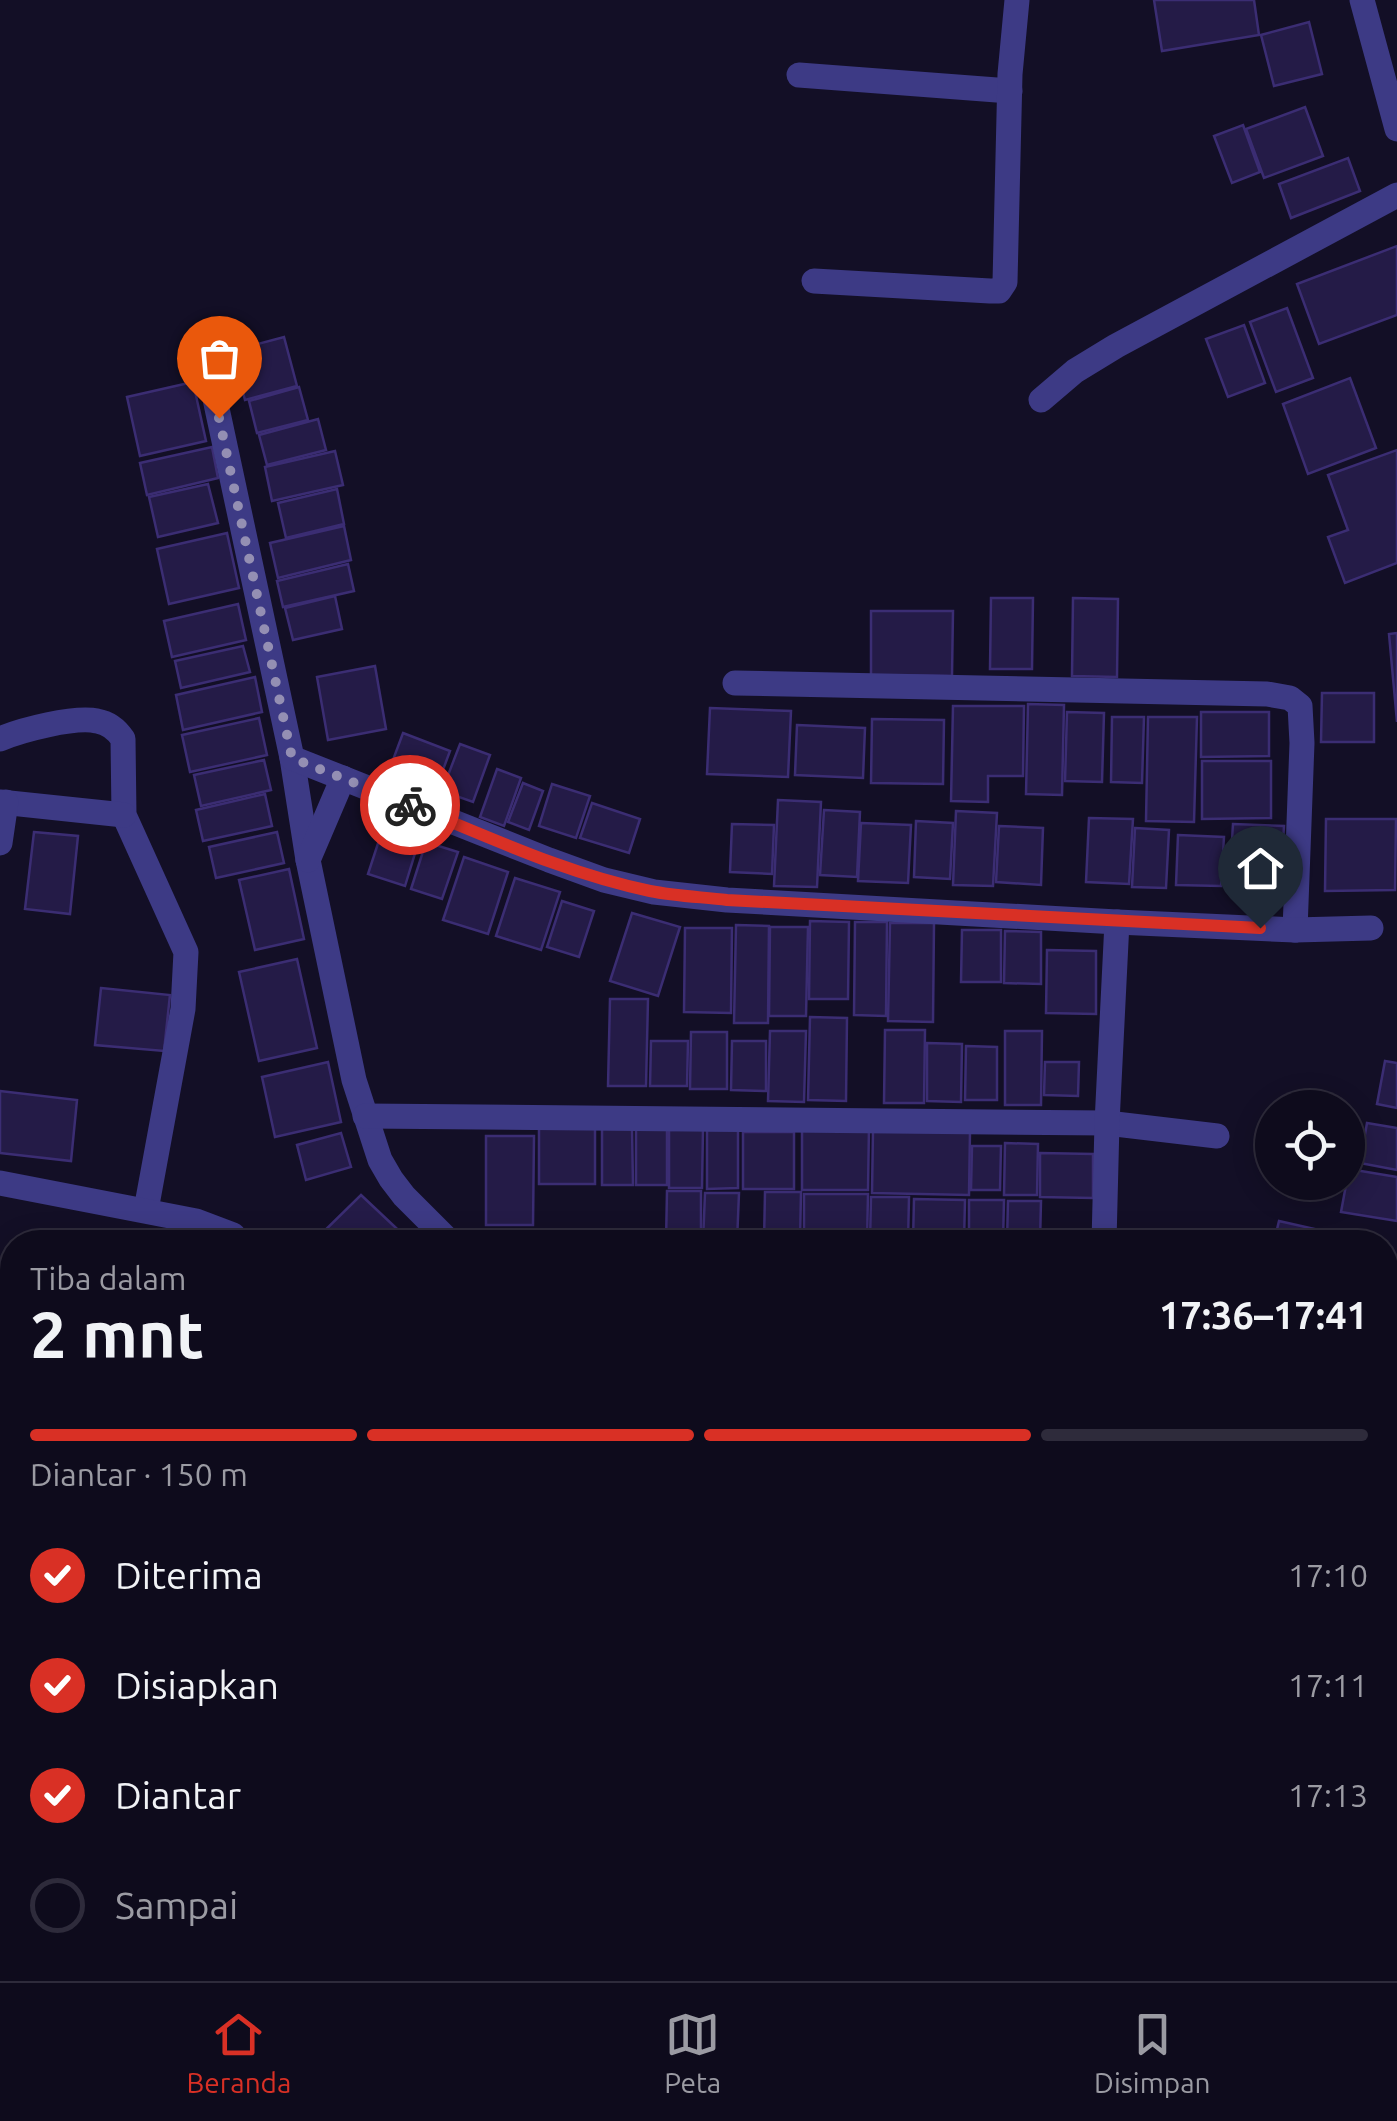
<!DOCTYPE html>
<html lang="id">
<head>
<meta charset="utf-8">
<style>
  body { margin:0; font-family:Ubuntu,sans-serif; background:#1c1929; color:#f1f3f6; height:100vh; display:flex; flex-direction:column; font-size:38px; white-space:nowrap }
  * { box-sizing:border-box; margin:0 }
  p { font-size:32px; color:#9b9ba3 }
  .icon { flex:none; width:55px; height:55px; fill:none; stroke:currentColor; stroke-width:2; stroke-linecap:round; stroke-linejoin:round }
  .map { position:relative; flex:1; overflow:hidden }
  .details { position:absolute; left:0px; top:1230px; width:1398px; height:752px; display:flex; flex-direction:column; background:#0e0b1c; border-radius:40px 40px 0 0; box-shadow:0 5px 25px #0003,0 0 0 2px #2e2b3b }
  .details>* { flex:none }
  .controls { position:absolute; left:1255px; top:1090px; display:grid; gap:20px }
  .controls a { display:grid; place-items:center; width:110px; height:110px; border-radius:50%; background:#0e0b1c; box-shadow:0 5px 25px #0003,0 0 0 2px #2e2b3b; font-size:50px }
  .pin { position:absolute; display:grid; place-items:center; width:85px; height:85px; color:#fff; margin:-102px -42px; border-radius:50% 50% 50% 0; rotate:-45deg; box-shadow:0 0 10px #0007 }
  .pin .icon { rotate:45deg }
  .courier { position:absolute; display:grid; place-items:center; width:100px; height:100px; margin:-50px; border:8px solid #d93025; border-radius:50%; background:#fff; color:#222; box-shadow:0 2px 12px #0007 }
  .headline em { font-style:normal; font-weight:600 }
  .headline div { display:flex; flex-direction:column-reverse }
  .headline { display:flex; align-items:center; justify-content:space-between; height:170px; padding:0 30px }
  h1 { font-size:65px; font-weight:600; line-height:75px }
  .bar { display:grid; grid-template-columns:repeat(4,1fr); gap:15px 10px; align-content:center; height:120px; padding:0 30px }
  .bar i { height:12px; border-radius:8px; background:#2e2b3b }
  .bar .active { background:#d93025 }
  .bar p { grid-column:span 4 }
  ol { padding:0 30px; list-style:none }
  li { display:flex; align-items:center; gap:30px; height:110px }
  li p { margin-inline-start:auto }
  li .icon { padding:10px; border-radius:50%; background:#d93025; color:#fff; stroke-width:4 }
  li:last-child { color:#9b9ba3 }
  li i { width:55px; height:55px; border:5px solid #2e2b3b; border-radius:50% }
  .tabs { display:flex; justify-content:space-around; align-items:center; height:140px; border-top:2px solid #2e2b3b; background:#0e0b1c; font-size:28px; color:#9b9ba3 }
  .tabs a { display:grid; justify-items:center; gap:5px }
  .tabs .active { color:#d93025 }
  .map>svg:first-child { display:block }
  .building { fill:#241b47; stroke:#3b2d73; stroke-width:2.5 }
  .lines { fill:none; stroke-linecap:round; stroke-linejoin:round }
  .minor { stroke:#3d3a85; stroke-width:25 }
  .done { stroke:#948fb3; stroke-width:10; stroke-dasharray:0 18 }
  .route { stroke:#d93025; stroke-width:12 }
</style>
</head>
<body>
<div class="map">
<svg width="1397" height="1981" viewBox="0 0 1397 1981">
  <rect width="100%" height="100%" fill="#130f26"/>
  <!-- building -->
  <g class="building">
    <path d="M 1154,0 L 1254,0 L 1259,35 L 1162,51 Z"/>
    <path d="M 1309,22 L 1322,74 L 1274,86 L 1261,35 Z"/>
    <path d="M 1305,107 L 1323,156 L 1264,178 L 1246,129 Z"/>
    <path d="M 1243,125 L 1260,172 L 1232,183 L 1214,136 Z"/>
    <path d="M 1348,158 L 1360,191 L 1291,218 L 1279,184 Z"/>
    <path d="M 1397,246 L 1397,315 L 1319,344 L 1297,284 Z"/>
    <path d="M 1287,308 L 1313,378 L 1276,392 L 1250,322 Z"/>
    <path d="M 1244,325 L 1265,383 L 1228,397 L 1206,339 Z"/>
    <path d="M 284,337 L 297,386 L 245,400 L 232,351 Z"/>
    <path d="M 1350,378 L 1376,448 L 1308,474 L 1283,404 Z"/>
    <path d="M 193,382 L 206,441 L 140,456 L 127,397 Z"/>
    <path d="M 299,387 L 308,420 L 257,433 L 249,401 Z"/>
    <path d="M 318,419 L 326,450 L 267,465 L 259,435 Z"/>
    <path d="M 212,447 L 218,478 L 147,495 L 140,463 Z"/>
    <path d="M 1397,450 L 1397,563 L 1345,583 L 1328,537 L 1348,530 L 1328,475 Z"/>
    <path d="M 335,451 L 343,485 L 272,501 L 265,467 Z"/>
    <path d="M 208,484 L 218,523 L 158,537 L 149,497 Z"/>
    <path d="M 337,489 L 344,524 L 286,538 L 278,503 Z"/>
    <path d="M 344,526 L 351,560 L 278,578 L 270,543 Z"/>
    <path d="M 227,533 L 239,588 L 169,604 L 157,549 Z"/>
    <path d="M 348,564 L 354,591 L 283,607 L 277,581 Z"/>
    <path d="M 335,596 L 342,629 L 293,640 L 285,608 Z"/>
    <path d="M 991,598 L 1033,598 L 1032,669 L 990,669 Z"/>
    <path d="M 1073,598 L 1118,599 L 1117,677 L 1072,676 Z"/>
    <path d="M 238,604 L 246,640 L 172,657 L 164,621 Z"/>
    <path d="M 871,611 L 953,611 L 952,676 L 871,675 Z"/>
    <path d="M 1397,633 L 1397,722 L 1389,634 Z"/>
    <path d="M 243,646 L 250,672 L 181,688 L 175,661 Z"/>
    <path d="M 375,666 L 386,729 L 328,740 L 317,677 Z"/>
    <path d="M 255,677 L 262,712 L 183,730 L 176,695 Z"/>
    <path d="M 1322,693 L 1374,693 L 1374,742 L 1321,742 Z"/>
    <path d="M 1028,704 L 1064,705 L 1062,795 L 1026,794 Z"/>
    <path d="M 953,706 L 1024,706 L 1023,776 L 988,776 L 988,802 L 951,801 Z"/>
    <path d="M 710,708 L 791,711 L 788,777 L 707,774 Z"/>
    <path d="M 1067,712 L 1104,713 L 1102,782 L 1065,781 Z"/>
    <path d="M 1201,712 L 1269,712 L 1269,756 L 1201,757 Z"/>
    <path d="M 1112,717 L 1144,717 L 1142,783 L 1111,782 Z"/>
    <path d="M 1148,717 L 1197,717 L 1194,822 L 1146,821 Z"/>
    <path d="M 259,718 L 267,755 L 190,772 L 182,735 Z"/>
    <path d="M 872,719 L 944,720 L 943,784 L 871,783 Z"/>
    <path d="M 797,725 L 865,728 L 863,778 L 795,775 Z"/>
    <path d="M 403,733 L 450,751 L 437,786 L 390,768 Z"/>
    <path d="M 460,744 L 490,755 L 473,802 L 442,791 Z"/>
    <path d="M 264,760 L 271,790 L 201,806 L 194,775 Z"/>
    <path d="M 1202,761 L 1271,761 L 1271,818 L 1202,819 Z"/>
    <path d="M 497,769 L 521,778 L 504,826 L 480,817 Z"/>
    <path d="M 523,783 L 543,791 L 529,830 L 508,822 Z"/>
    <path d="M 552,784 L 590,796 L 576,838 L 539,826 Z"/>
    <path d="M 265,794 L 272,826 L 203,841 L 196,810 Z"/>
    <path d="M 778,800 L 821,802 L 817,887 L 774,886 Z"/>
    <path d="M 592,803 L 640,819 L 629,853 L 580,838 Z"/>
    <path d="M 824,810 L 860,812 L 857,877 L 820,875 Z"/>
    <path d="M 956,811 L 997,813 L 993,886 L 953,885 Z"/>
    <path d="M 1089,818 L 1133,819 L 1129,884 L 1086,882 Z"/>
    <path d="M 1326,819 L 1396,819 L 1395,890 L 1325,891 Z"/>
    <path d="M 916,821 L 953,823 L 950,879 L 914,877 Z"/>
    <path d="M 861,823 L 911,825 L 908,883 L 858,881 Z"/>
    <path d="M 732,824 L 774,825 L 772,874 L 730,872 Z"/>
    <path d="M 1233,824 L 1284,826 L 1280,891 L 1229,889 Z"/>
    <path d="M 384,825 L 420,837 L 405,886 L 368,874 Z"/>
    <path d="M 999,826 L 1043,828 L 1041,885 L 996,882 Z"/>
    <path d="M 1135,828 L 1169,830 L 1166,888 L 1132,887 Z"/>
    <path d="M 34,832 L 78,836 L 70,914 L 25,909 Z"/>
    <path d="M 277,832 L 284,863 L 216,878 L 209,847 Z"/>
    <path d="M 1178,835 L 1224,837 L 1221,886 L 1176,885 Z"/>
    <path d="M 426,842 L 458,852 L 442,899 L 411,889 Z"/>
    <path d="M 464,857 L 508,872 L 488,934 L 443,920 Z"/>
    <path d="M 289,869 L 304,939 L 255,950 L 239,880 Z"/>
    <path d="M 515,878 L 560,892 L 541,950 L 496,936 Z"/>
    <path d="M 562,901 L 594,911 L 579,957 L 547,947 Z"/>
    <path d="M 632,913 L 680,927 L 658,996 L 610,981 Z"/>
    <path d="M 810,921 L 849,922 L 848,999 L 809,999 Z"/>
    <path d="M 855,922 L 887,922 L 886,1016 L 854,1015 Z"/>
    <path d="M 890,923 L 934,923 L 933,1022 L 888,1021 Z"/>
    <path d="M 736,925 L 769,926 L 768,1023 L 734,1023 Z"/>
    <path d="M 770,927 L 808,927 L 806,1016 L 769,1016 Z"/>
    <path d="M 685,928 L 732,928 L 731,1013 L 684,1012 Z"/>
    <path d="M 962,930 L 1001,930 L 1001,982 L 961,982 Z"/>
    <path d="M 1005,931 L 1041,932 L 1041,984 L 1004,983 Z"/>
    <path d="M 1047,950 L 1096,951 L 1096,1014 L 1046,1013 Z"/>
    <path d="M 297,959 L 317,1048 L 259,1061 L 239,972 Z"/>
    <path d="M 101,988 L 170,995 L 164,1051 L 95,1045 Z"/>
    <path d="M 610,999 L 648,999 L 646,1086 L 608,1086 Z"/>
    <path d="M 810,1017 L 847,1018 L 846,1101 L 808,1100 Z"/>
    <path d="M 885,1030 L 925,1030 L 924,1103 L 884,1103 Z"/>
    <path d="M 770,1031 L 806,1031 L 804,1102 L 768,1101 Z"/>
    <path d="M 1005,1031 L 1042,1031 L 1041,1105 L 1005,1105 Z"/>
    <path d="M 691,1032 L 727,1032 L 727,1089 L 690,1089 Z"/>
    <path d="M 651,1041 L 688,1041 L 687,1086 L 650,1086 Z"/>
    <path d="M 732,1041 L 766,1041 L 766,1091 L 731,1090 Z"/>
    <path d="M 927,1043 L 962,1044 L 961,1102 L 927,1101 Z"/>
    <path d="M 966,1046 L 997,1047 L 997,1100 L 965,1100 Z"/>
    <path d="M 1385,1061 L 1397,1063 L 1397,1108 L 1377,1104 Z"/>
    <path d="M 328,1062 L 341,1122 L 275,1137 L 262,1077 Z"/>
    <path d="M 1045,1062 L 1079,1062 L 1078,1096 L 1044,1095 Z"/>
    <path d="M 0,1091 L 77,1100 L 71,1161 L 0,1153 Z"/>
    <rect x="539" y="1123" width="56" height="61"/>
    <path d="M 1367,1123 L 1397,1128 L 1397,1170 L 1360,1163 Z"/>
    <path d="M 802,1126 L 869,1126 L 868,1190 L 802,1190 Z"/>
    <path d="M 602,1128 L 632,1128 L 633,1185 L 602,1185 Z"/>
    <rect x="636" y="1129" width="31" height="56"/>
    <path d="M 703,1129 L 702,1188 L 669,1188 L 669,1130 Z"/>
    <path d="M 707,1130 L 738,1130 L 738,1188 L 707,1189 Z"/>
    <path d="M 873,1130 L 970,1131 L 969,1195 L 872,1193 Z"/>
    <rect x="743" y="1132" width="51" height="57"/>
    <path d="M 341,1133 L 351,1167 L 306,1180 L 297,1145 Z"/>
    <path d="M 486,1136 L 534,1136 L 533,1225 L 486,1225 Z"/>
    <path d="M 1005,1143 L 1038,1144 L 1037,1195 L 1004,1195 Z"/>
    <path d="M 972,1146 L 1001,1146 L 1000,1190 L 971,1190 Z"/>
    <path d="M 1040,1153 L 1093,1154 L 1093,1198 L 1040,1197 Z"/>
    <path d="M 1349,1169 L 1397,1177 L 1397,1221 L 1341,1212 Z"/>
    <path d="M 667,1191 L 701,1191 L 701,1242 L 666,1242 Z"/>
    <path d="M 765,1192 L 801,1192 L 800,1242 L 764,1242 Z"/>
    <path d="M 705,1193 L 739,1193 L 737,1242 L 703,1242 Z"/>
    <path d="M 804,1194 L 868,1194 L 867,1242 L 804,1242 Z"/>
    <path d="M 361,1195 L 411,1242 L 313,1242 Z"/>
    <path d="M 871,1197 L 909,1197 L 908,1242 L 870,1242 Z"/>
    <path d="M 914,1199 L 965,1200 L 964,1242 L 913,1242 Z"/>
    <path d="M 969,1200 L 1004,1200 L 1003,1242 L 969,1242 Z"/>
    <path d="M 1008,1201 L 1041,1201 L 1040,1242 L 1007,1242 Z"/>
    <path d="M 1279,1221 L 1372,1242 L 1274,1242 Z"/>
    <path d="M 6,1382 L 12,1383 L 12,1516 L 0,1514 L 0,1415 Z"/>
    <path d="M 12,1747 L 12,1828 L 0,1824 L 0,1788 Z"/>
    <path d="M 0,1866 L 12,1870 L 11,1931 L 0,1928 Z"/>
    <path d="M 193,1970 L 225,1970 L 222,1981 L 211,1981 L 191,1976 Z"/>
    <path d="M 231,1970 L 275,1970 L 272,1981 L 228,1981 Z"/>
    <path d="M 281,1970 L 327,1970 L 324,1981 L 278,1981 Z"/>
    <path d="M 373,1970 L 462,1970 L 458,1981 L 404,1981 L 398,1979 L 397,1981 L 368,1981 Z"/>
    <path d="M 495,1970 L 550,1970 L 546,1981 L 490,1981 Z"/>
    <path d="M 599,1970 L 625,1970 L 644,1981 L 592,1981 Z"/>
    <path d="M 689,1970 L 713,1970 L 707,1981 Z"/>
    <path d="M 1163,1970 L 1185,1970 L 1245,1977 L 1244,1981 L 1161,1981 Z"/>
  </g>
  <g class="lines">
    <!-- minor -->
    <g class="minor">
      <path d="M 1362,0 L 1397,129"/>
      <path d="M 799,75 L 1010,91"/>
      <path d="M 814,281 L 990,291 L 999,291 L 1005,282 L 1010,74 L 1017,0"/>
      <path d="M 203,343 L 292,758 L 308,860 L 354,1080 L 380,1160 L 391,1179 L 404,1196 L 450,1242"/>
      <path d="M 1041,400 L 1075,371 L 1116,346 L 1397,195"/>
      <path d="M 735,683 L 1267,694 L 1290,698 L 1300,706 L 1302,743 L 1295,930"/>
      <path d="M 0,739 C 21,730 75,716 97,721 C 109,723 117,730 123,739 L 124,815 L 186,952 L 183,1009 L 146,1210"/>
      <path d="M 292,758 L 549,860 L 604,880 L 654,892 L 727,900 L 1117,922 L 1295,930 L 1371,928"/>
      <path d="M 0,802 L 124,815"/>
      <path d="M 0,843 L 6,802"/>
      <path d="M 308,860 L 343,778"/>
      <path d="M 365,1116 L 1107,1123 L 1217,1136"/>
      <path d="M 0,1183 L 196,1221 L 233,1235 L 239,1242"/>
      <path d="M 1104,1242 L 1107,1123 L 1117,922"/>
      <path d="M 0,1281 L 12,1284"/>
      <path d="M 1385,1487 L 1397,1425"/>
      <path d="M 0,1526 L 12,1529"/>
      <path d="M 1385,1570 L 1397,1570"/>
      <path d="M 1385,1817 L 1397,1817"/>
      <path d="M 0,1842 L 12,1845"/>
      <path d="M 817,1970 L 825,1981"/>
      <path d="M 338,1981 L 341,1970"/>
      <path d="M 565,1981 L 572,1970"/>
      <path d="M 745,1981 L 752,1970"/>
      <path d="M 1290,1981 L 1292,1970"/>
    </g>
  </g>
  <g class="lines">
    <!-- done -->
    <path class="done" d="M 219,418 L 292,758 L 410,805"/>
    <!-- route -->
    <path class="route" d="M 410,805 C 489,837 567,874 650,891 C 675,896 702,897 727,900 L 1260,928"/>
  </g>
</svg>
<div class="controls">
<a><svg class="icon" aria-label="locate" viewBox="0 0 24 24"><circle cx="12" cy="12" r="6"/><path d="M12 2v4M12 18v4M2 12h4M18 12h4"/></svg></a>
</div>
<div class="pin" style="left:219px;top:418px;background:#ea580c"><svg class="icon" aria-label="bag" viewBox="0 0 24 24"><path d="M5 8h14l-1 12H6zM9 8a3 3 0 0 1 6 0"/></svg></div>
<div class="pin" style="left:1260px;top:928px;background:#1f2937"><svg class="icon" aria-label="home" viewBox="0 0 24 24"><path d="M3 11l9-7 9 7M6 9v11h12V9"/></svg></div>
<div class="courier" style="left:410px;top:805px"><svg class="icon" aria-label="bike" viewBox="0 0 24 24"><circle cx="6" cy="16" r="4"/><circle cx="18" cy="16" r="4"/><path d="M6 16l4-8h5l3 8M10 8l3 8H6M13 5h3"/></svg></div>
<section class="details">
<div class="headline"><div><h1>2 mnt</h1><p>Tiba dalam</p></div><em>17:36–17:41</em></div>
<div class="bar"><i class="active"></i><i class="active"></i><i class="active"></i><i></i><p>Diantar · 150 m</p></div>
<ol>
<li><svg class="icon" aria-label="check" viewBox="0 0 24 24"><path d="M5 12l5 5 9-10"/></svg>Diterima<p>17:10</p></li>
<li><svg class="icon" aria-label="check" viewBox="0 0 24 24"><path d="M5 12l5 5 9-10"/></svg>Disiapkan<p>17:11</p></li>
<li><svg class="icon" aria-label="check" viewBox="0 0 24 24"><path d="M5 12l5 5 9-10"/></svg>Diantar<p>17:13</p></li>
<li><i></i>Sampai</li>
</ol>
</section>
</div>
<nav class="tabs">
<a class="active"><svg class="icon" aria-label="home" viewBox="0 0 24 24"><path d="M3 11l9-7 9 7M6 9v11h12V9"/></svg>Beranda</a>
<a><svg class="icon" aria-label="map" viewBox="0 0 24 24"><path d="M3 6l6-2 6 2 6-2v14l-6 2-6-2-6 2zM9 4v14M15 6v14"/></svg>Peta</a>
<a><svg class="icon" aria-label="saved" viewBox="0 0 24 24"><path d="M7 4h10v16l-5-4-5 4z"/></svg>Disimpan</a>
</nav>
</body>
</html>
